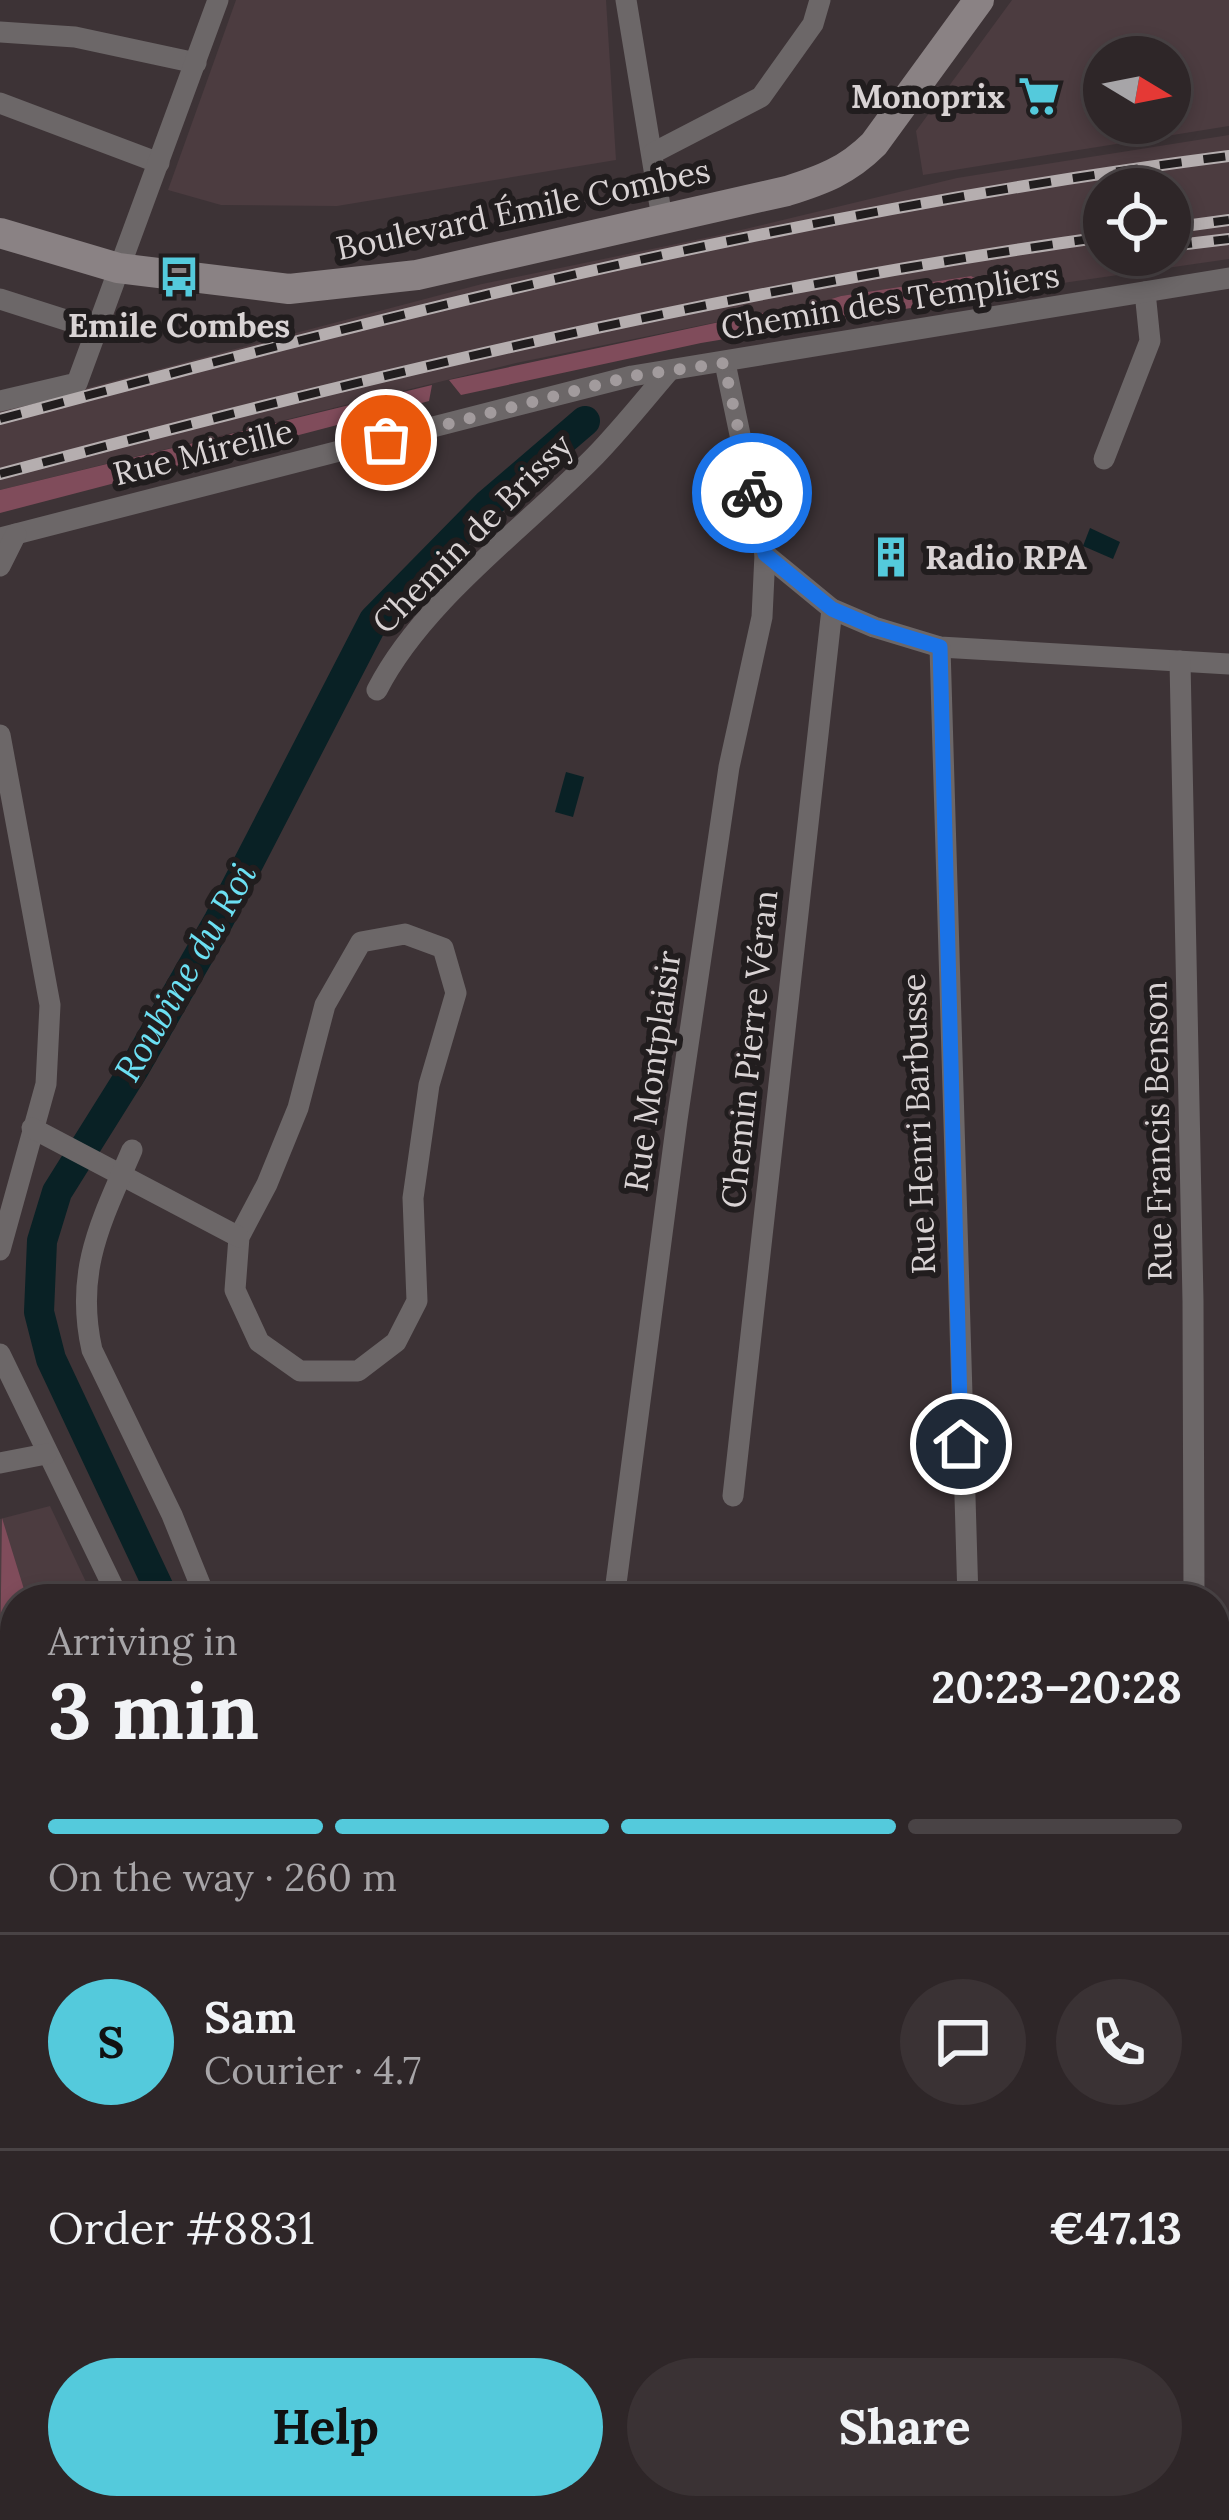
<!DOCTYPE html>
<html lang="en">
<head>
<meta charset="utf-8">
<style>
  body { margin:0; font-family:Lora,serif; background:#3a3234; color:#f1f3f6; height:100vh; display:flex; flex-direction:column; font-size:45px; white-space:nowrap }
  * { box-sizing:border-box; margin:0 }
  p { font-size:39px; color:#a7a5a8 }
  .icon { flex:none; width:66px; height:66px; fill:none; stroke:currentColor; stroke-width:2; stroke-linecap:round; stroke-linejoin:round }
  .map { position:relative; flex:1; overflow:hidden }
  .sheet { position:absolute; left:0px; top:1584px; width:1230px; height:936px; display:flex; flex-direction:column; background:#2e2628; border-radius:48px 48px 0 0; box-shadow:0 6px 18px #0003,0 0 0 3px #494345 }
  .sheet>* { flex:none }
  .needle { width:78px; rotate:100deg }
  .fabs { position:absolute; left:1083px; top:36px; display:grid; gap:24px }
  .fabs a { display:grid; place-items:center; width:108px; height:108px; border-radius:50%; background:#2e2628; box-shadow:0 6px 18px #0003,0 0 0 3px #494345; font-size:60px }
  .pin { position:absolute; display:grid; place-items:center; width:102px; height:102px; color:#fff; margin:-51px; border:6px solid #fff; border-radius:50%; box-shadow:0 3px 12px #0007 }
  .courier { position:absolute; display:grid; place-items:center; width:120px; height:120px; margin:-60px; border:9px solid #1a73e8; border-radius:50%; background:#fff; color:#222; box-shadow:0 3px 15px #0007 }
  .headline em { font-style:normal; font-weight:700 }
  .headline div { display:flex; flex-direction:column-reverse }
  .headline { display:flex; align-items:center; justify-content:space-between; height:204px; padding:0 48px }
  h1 { font-size:78px; font-weight:700; line-height:90px }
  .bar { display:grid; grid-template-columns:repeat(4,1fr); gap:18px 12px; align-content:center; height:144px; padding:0 48px }
  .bar i { height:15px; border-radius:9px; background:#494345 }
  .bar .selected { background:#54cadc }
  .bar p { grid-column:span 4 }
  .line { display:flex; align-items:center; gap:30px; padding:0 48px; border-top:3px solid #494345 }
  .line div { flex:1 }
  .round { display:grid; place-items:center; flex:none; width:126px; height:126px; border-radius:63px; background:#3a3234 }
  .primary-button { display:flex; gap:24px; margin-top:auto; padding:24px 48px }
  .primary-button a { flex:1; height:138px; border-radius:72px; background:#54cadc; color:#111; font-size:48px; font-weight:700; line-height:138px; text-align:center }
  .primary-button a+a { background:#3a3234; color:#f1f3f6 }
  .map>svg:first-child { display:block }
  .built { fill:#4c3c40; fill-rule:evenodd }
  .green { fill:#804c5b }
  .water { fill:#092125 }
  .lines { fill:none; stroke-linecap:round; stroke-linejoin:round }
  .canal { stroke:#092125; stroke-width:30 }
  .service { stroke:#6c6768; stroke-width:10 }
  .minor { stroke:#6c6768; stroke-width:21 }
  .secondary { stroke:#8a8284; stroke-width:30 }
  .rail-casing { stroke:#b5aeaf; stroke-width:12 }
  .rail { stroke:#211d1e; stroke-width:8; stroke-dasharray:22; stroke-linecap:butt }
  .done { stroke:#a29b9d; stroke-width:12; stroke-dasharray:0 21.6 }
  .route { stroke:#1a73e8; stroke-width:15 }
  .labels { text-anchor:middle; dominant-baseline:central; stroke-width:12; stroke-linejoin:round; paint-order:stroke }
  .poi-label { font-size:33px; font-weight:bold; fill:#d9d3d4; stroke:#211d1e; text-anchor:end }
  .street-label { font-size:33px; fill:#d9d3d4; stroke:#211d1e }
  .water-label { font-size:36px; font-style:italic; fill:#6ce0f3; stroke:#211d1e }
</style>
</head>
<body>
<div class="map">
<svg width="1229" height="2520" viewBox="0 0 1229 2520">
  <rect width="100%" height="100%" fill="#3d3336"/>
  <!-- built -->
  <g class="built">
    <path d="M 236,0 L 606,0 L 616,160 L 337,206 L 221,205 L 168,190 Z"/>
    <path d="M 1012,0 L 1229,0 L 1229,126 L 923,175 L 916,131 ZM 1170,57 L 1170,123 L 1104,123 L 1104,57 Z"/>
    <path d="M 1229,135 L 1229,259 L 1007,291 L 981,289 L 983,282 L 971,276 L 841,296 L 788,312 L 776,310 L 516,363 L 0,490 L 0,411 L 482,284 L 720,235 L 957,178 ZM 1104,189 L 1170,189 L 1170,255 L 1104,255 Z"/>
    <path d="M 50,1506 L 94,1599 L 15,1599 L 15,2329 L 0,2353 L 0,1519 Z"/>
  </g>
  <!-- green -->
  <g class="green">
    <path d="M 971,276 L 983,282 L 981,289 L 959,300 L 701,343 L 461,395 L 449,380 L 776,310 L 788,312 L 841,296 Z"/>
    <path d="M 432,385 L 429,401 L 0,513 L 0,490 Z"/>
    <path d="M 2,1518 L 27,1599 L 15,1599 L 12,1672 L 0,1665 Z"/>
    <path d="M 15,2229 L 15,2266 L 0,2290 L 0,2253 Z"/>
  </g>
  <!-- water -->
  <g class="water">
    <path d="M 1090,528 L 1120,542 L 1113,559 L 1083,546 Z"/>
    <path d="M 566,772 L 584,777 L 573,817 L 555,812 Z"/>
  </g>
  <g class="lines">
    <!-- canal -->
    <g class="canal">
      <path d="M 164,1599 L 51,1359 L 39,1312 L 42,1241 L 57,1192 L 134,1069 L 219,920 L 374,620 L 487,505 L 585,421"/>
      <path d="M 371,2505 L 372,2520"/>
    </g>
    <!-- service -->
    <path class="service" d="M 76,2520 L 80,2505"/>
    <!-- minor -->
    <g class="minor">
      <path d="M 626,0 L 662,218"/>
      <path d="M 0,32 L 75,37 L 196,63"/>
      <path d="M 0,103 L 159,163"/>
      <path d="M 653,153 L 761,97 L 813,24 L 820,0"/>
      <path d="M 0,299 L 97,330"/>
      <path d="M 725,363 L 765,554 L 832,609 L 874,627 L 940,647 L 1229,664"/>
      <path d="M 0,401 L 77,383 L 218,0"/>
      <path d="M 1104,459 L 1150,341 L 1145,292"/>
      <path d="M 0,538 L 632,376 L 1229,278"/>
      <path d="M 0,566 L 16,534"/>
      <path d="M 940,647 L 968,1599"/>
      <path d="M 1180,661 L 1193,1301 L 1194,1599"/>
      <path d="M 377,690 C 423,600 526,527 596,455 C 622,428 645,399 669,371"/>
      <path d="M 0,735 L 50,1005 L 46,1084 L 0,1250"/>
      <path d="M 405,934 L 443,948 L 456,993 L 429,1085 L 413,1198 L 417,1301 L 396,1342 L 358,1371 L 300,1371 L 259,1342 L 235,1290 L 239,1237 L 267,1184 L 298,1108 L 325,1005 L 361,942 Z"/>
      <path d="M 32,1128 L 239,1237"/>
      <path d="M 132,1150 C 102,1220 74,1270 92,1350 L 172,1515 L 206,1599"/>
      <path d="M 0,1354 L 119,1599"/>
      <path d="M 0,1463 L 46,1454"/>
      <path d="M 733,1496 L 832,609"/>
      <path d="M 614,1599 L 677,1120 L 729,767 L 762,617 L 765,554"/>
      <path d="M 1215,1866 L 1229,1868"/>
      <path d="M 1215,2436 L 1229,2445"/>
      <path d="M 338,2505 L 340,2520"/>
      <path d="M 1169,2520 L 1172,2505"/>
    </g>
    <!-- secondary -->
    <path class="secondary" d="M 0,233 L 118,268 L 289,289 L 417,275 L 787,191 C 822,180 847,171 874,144 L 979,0"/>
    <!-- rail casing -->
    <g class="rail-casing">
      <g id="rail">
        <path d="M 1170,228 L 1229,220"/>
        <path d="M 1170,246 L 1229,239"/>
        <path d="M 0,419 C 404,310 814,209 1229,156"/>
        <path d="M 0,474 C 364,377 730,289 1104,237"/>
      </g>
    </g>
    <!-- rail -->
    <use href="#rail" class="rail"/>
  </g>
  <g class="lines">
    <!-- done -->
    <path class="done" d="M 386,440 L 632,376 L 724,363 L 752,493"/>
    <!-- route -->
    <path class="route" d="M 752,493 L 765,554 L 832,609 L 874,627 L 940,647 L 961,1444"/>
  </g>
  <!-- icons -->
  <defs>
    <g id="supermarket-bare" transform="scale(3.24)"><path d="M-6-5.5h2.5l.6 2H6L4.5 2H-2.5L-4.4-4H-6ZM-1.5 3.2a1.3 1.3 0 1 0 .1 0ZM3 3.2a1.3 1.3 0 1 0 .1 0Z" fill="#54cadc" stroke="#211d1e" stroke-width="2.5" paint-order="stroke"/></g>
    <g id="bus-bare" transform="scale(3.24)"><path d="M-5-6H5V4H4V6H2V4H-2V6H-4V4H-5ZM-3.5-4V0h7V-4ZM-3.5 1.2v1.5H-2V1.2ZM2 1.2v1.5H3.5V1.2Z" fill="#54cadc" stroke="#211d1e" stroke-width="2.5" paint-order="stroke"/></g>
    <g id="building-bare" transform="scale(3.24)"><path d="M-4-6H4V6H1V3H-1V6H-4ZM-2.5-4.3h1.7v1.8h-1.7ZM.8-4.3h1.7v1.8H.8ZM-2.5-1h1.7V.8h-1.7ZM.8-1h1.7V.8H.8Z" fill="#54cadc" stroke="#211d1e" stroke-width="2.5" paint-order="stroke"/></g>
  </defs>
  <g fill-rule="evenodd">
    <use href="#supermarket-bare" x="1039" y="96"/>
    <use href="#bus-bare" x="179" y="277"/>
    <use href="#building-bare" x="891" y="557"/>
  </g>
  <g class="labels">
    <!-- poi labels -->
    <g class="poi-label">
      <text x="1005" y="96">Monoprix</text>
      <text x="179" y="325" text-anchor="middle">Emile Combes</text>
      <text x="925" y="557" text-anchor="start">Radio RPA</text>
    </g>
    <!-- street labels -->
    <g class="street-label">
      <text transform="translate(523 209) rotate(-12)">Boulevard Émile Combes</text>
      <text transform="translate(890 301) rotate(-9)">Chemin des Templiers</text>
      <text transform="translate(203 452) rotate(-14)">Rue Mireille</text>
      <text transform="translate(472 533) rotate(-45)">Chemin de Brissy</text>
      <text transform="translate(749 1049) rotate(-84)">Chemin Pierre Véran</text>
      <text transform="translate(652 1071) rotate(-82)">Rue Montplaisir</text>
      <text transform="translate(918 1124) rotate(-92)">Rue Henri Barbusse</text>
      <text transform="translate(1157 1131) rotate(-91)">Rue Francis Benson</text>
    </g>
    <!-- water labels -->
    <g class="water-label">
      <text transform="translate(185 972) rotate(-60)">Roubine du Roi</text>
    </g>
  </g>
</svg>
<div class="fabs">
<a><svg class="needle" viewBox="-14 -14 28 28"><path d="M0-13l5 13h-10z" fill="#e53935"/><path d="M0 13l5-13h-10z" fill="#a7a5a8"/></svg></a>
<a><svg class="icon" aria-label="locate" viewBox="0 0 24 24"><circle cx="12" cy="12" r="6"/><path d="M12 2v4M12 18v4M2 12h4M18 12h4"/></svg></a>
</div>
<div class="pin" style="left:386px;top:440px;background:#ea580c"><svg class="icon" aria-label="bag" viewBox="0 0 24 24"><path d="M5 8h14l-1 12H6zM9 8a3 3 0 0 1 6 0"/></svg></div>
<div class="pin" style="left:961px;top:1444px;background:#1f2937"><svg class="icon" aria-label="home" viewBox="0 0 24 24"><path d="M3 11l9-7 9 7M6 9v11h12V9"/></svg></div>
<div class="courier" style="left:752px;top:493px"><svg class="icon" aria-label="bike" viewBox="0 0 24 24"><circle cx="6" cy="16" r="4"/><circle cx="18" cy="16" r="4"/><path d="M6 16l4-8h5l3 8M10 8l3 8H6M13 5h3"/></svg></div>
<section class="sheet">
<div class="headline"><div><h1>3 min</h1><p>Arriving in</p></div><em>20:23–20:28</em></div>
<div class="bar"><i class="selected"></i><i class="selected"></i><i class="selected"></i><i></i><p>On the way · 260 m</p></div>
<div class="line" style="height:216px"><b class="round" style="background:#54cadc;color:#111">S</b><div><b>Sam</b><p>Courier · 4.7</p></div><a class="round"><svg class="icon" aria-label="chat" viewBox="0 0 24 24"><path d="M4 5h16v11H9l-5 4z"/></svg></a><a class="round"><svg class="icon" aria-label="phone" viewBox="0 0 24 24"><path d="M5 4h4l2 5-3 2q2 4 5 5l2-3 5 2v4C11 20 4 13 5 4z"/></svg></a></div>
<div class="line" style="height:156px"><div>Order #8831</div><b>€47.13</b></div>
<div class="primary-button"><a>Help</a><a>Share</a></div>
</section>
</div>
</body>
</html>
